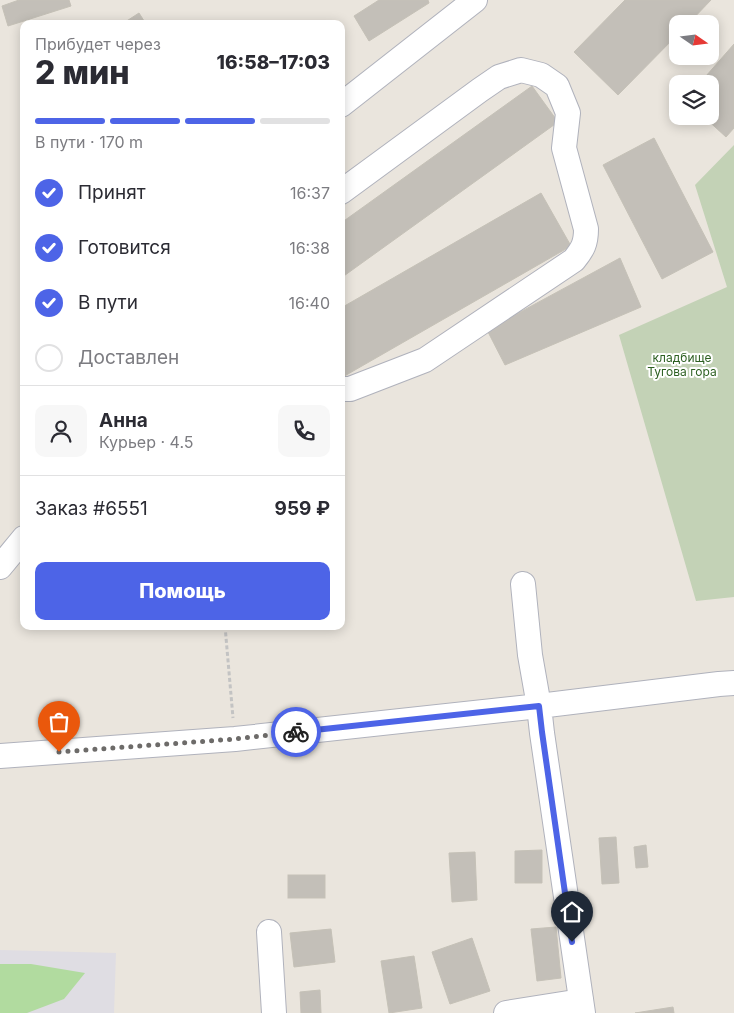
<!DOCTYPE html>
<html lang="ru">
<head>
<meta charset="utf-8">
<style>
  body { margin:0; font-family:Inter,sans-serif; background:#f7f7f7; color:#2b2b33; height:100vh; display:flex; flex-direction:column; font-size:19px; white-space:nowrap }
  * { box-sizing:border-box; margin:0 }
  p { font-size:16px; color:#7c7c81 }
  .icon { flex:none; width:28px; height:28px; fill:none; stroke:currentColor; stroke-width:2; stroke-linecap:round; stroke-linejoin:round }
  .map { position:relative; flex:1; overflow:hidden }
  .panel { position:absolute; left:20px; top:20px; width:325px; height:610px; display:flex; flex-direction:column; background:#fff; border-radius:10px; box-shadow:0 2px 12px #0003 }
  .panel>* { flex:none }
  .needle { width:32px; rotate:104deg }
  .controls { position:absolute; left:669px; top:15px; display:grid; gap:10px }
  .controls a { display:grid; place-items:center; width:50px; height:50px; border-radius:10px; background:#fff; box-shadow:0 2px 12px #0003; font-size:25px }
  .pin { position:absolute; display:grid; place-items:center; width:42px; height:42px; color:#fff; margin:-51px -21px; border-radius:50% 50% 50% 0; rotate:-45deg; box-shadow:0 0 5px #0007 }
  .pin .icon { rotate:45deg }
  .courier { position:absolute; display:grid; place-items:center; width:50px; height:50px; margin:-25px; border:4px solid #4d64e7; border-radius:50%; background:#fff; color:#222; box-shadow:0 1px 6px #0007 }
  .head em { font-style:normal; font-weight:800 }
  .head div { display:flex; flex-direction:column-reverse }
  .head { display:flex; align-items:center; justify-content:space-between; height:85px; padding:0 15px }
  h1 { font-size:32px; font-weight:800; line-height:38px }
  .bar { display:grid; grid-template-columns:repeat(4,1fr); gap:8px 5px; align-content:center; height:60px; padding:0 15px }
  .bar i { height:6px; border-radius:4px; background:#e1e1e2 }
  .bar .current { background:#4d64e7 }
  .bar p { grid-column:span 4 }
  .line { display:flex; align-items:center; gap:12px; padding:0 15px; border-top:1px solid #e1e1e2 }
  .line div { flex:1 }
  .round { display:grid; place-items:center; flex:none; width:52px; height:52px; border-radius:10px; background:#f7f7f7 }
  ol { padding:0 15px; list-style:none }
  li { display:flex; align-items:center; gap:15px; height:55px }
  li p { margin-inline-start:auto }
  li .icon { padding:5px; border-radius:50%; background:#4d64e7; color:#fff; stroke-width:4 }
  li:last-child { color:#7c7c81 }
  li i { width:28px; height:28px; border:2px solid #e1e1e2; border-radius:50% }
  .cta { display:flex; gap:10px; margin-top:auto; padding:10px 15px }
  .cta a { flex:1; height:58px; border-radius:10px; background:#4d64e7; color:#fff; font-size:20px; font-weight:800; line-height:58px; text-align:center }
  .map>svg:first-child { display:block }
  .industrial { fill:#dfdde3 }
  .green { fill:#b1db9f }
  .cemetery { fill:#c3d2b6 }
  .building { fill:#c3bfb8; stroke:#c5c1b7 }
  .lines { fill:none; stroke-linecap:round; stroke-linejoin:round }
  .minor-casing { stroke:#b0b2bc; stroke-width:26 }
  .path { stroke:#c3c3c3; stroke-width:3; stroke-dasharray:4 2.5; stroke-linecap:butt }
  .minor { stroke:#fff; stroke-width:24 }
  .done { stroke:#6d6b69; stroke-width:5; stroke-dasharray:0 9 }
  .route { stroke:#4d64e7; stroke-width:6 }
  .labels { text-anchor:middle; dominant-baseline:central; stroke-width:4; stroke-linejoin:round; paint-order:stroke }
  .park-label { font-size:12px; fill:#2c5f21; stroke:#fff }
</style>
</head>
<body>
<div class="map">
<svg width="734" height="1013" viewBox="0 0 734 1013">
  <rect width="100%" height="100%" fill="#eae5dd"/>
  <!-- industrial -->
  <path class="industrial" d="M 0,950 L 116,953 L 114,1013 L 0,1013 Z"/>
  <!-- green -->
  <path class="green" d="M 0,964 L 31,964 L 85,973 L 64,999 L 27,1013 L 0,1013 Z"/>
  <!-- cemetery -->
  <path class="cemetery" d="M 734,145 L 734,597 L 696,601 L 619,335 L 727,287 L 695,185 Z"/>
  <!-- building -->
  <g class="building">
    <path d="M 19,0 L 69,0 L 71,6 L 8,26 L 2,6 Z"/>
    <path d="M 379,0 L 428,0 L 429,3 L 369,41 L 354,16 Z"/>
    <path d="M 625,0 L 711,0 L 688,24 L 678,24 L 678,34 L 618,95 L 574,52 Z"/>
    <path d="M 139,13 L 146,24 L 122,24 Z"/>
    <path d="M 734,44 L 734,128 L 726,137 L 703,116 L 710,116 L 710,84 L 699,84 Z"/>
    <path d="M 532,86 L 558,122 L 341,278 L 341,223 Z"/>
    <path d="M 654,138 L 713,252 L 662,279 L 603,165 Z"/>
    <path d="M 541,193 L 571,246 L 341,378 L 341,308 Z"/>
    <path d="M 620,258 L 641,307 L 505,365 L 487,330 Z"/>
    <path d="M 616,837 L 619,883 L 602,884 L 599,838 Z"/>
    <path d="M 646,845 L 648,867 L 636,868 L 634,847 Z"/>
    <path d="M 542,850 L 542,883 L 515,883 L 515,851 Z"/>
    <path d="M 475,852 L 477,900 L 452,902 L 449,853 Z"/>
    <rect x="288" y="875" width="37" height="23"/>
    <path d="M 556,927 L 561,978 L 537,981 L 531,929 Z"/>
    <path d="M 331,929 L 335,962 L 294,967 L 290,933 Z"/>
    <path d="M 472,938 L 490,991 L 450,1004 L 432,952 Z"/>
    <path d="M 414,956 L 422,1008 L 389,1013 L 381,961 Z"/>
    <path d="M 320,990 L 321,1013 L 301,1013 L 300,992 Z"/>
    <path d="M 673,1007 L 674,1013 L 635,1013 Z"/>
  </g>
  <g class="lines">
    <!-- minor casing -->
    <g class="minor-casing">
      <g id="minor">
        <path d="M 341,105 L 475,0"/>
        <path d="M 341,192 L 480,90 L 499,77 L 521,70 L 541,75 L 557,86 L 568,113 L 564,148 L 586,229 C 586,243 583,249 574,260 L 425,360 L 350,389 L 341,389"/>
        <path d="M 0,567 L 24,538"/>
        <path d="M 0,756 L 235,739 L 539,706 L 530,655 L 523,584"/>
        <path d="M 269,932 L 274,1013"/>
        <path d="M 506,1013 L 581,1001"/>
        <path d="M 583,1013 L 542,733 L 539,706 L 719,684 L 734,683"/>
      </g>
    </g>
    <!-- path -->
    <path class="path" d="M 225,626 L 233,718"/>
    <!-- minor -->
    <use href="#minor" class="minor"/>
  </g>
  <g class="lines">
    <!-- done -->
    <path class="done" d="M 59,752 L 235,739 L 296,732"/>
    <!-- route -->
    <path class="route" d="M 296,732 L 539,706 L 542,732 L 572,942"/>
  </g>
  <g class="labels">
    <!-- park labels -->
    <g class="park-label">
      <text x="682" y="357">кладбище<tspan x="682" dy="14">Тугова гора</tspan></text>
    </g>
  </g>
</svg>
<div class="controls">
<a><svg class="needle" viewBox="-14 -14 28 28"><path d="M0-13l5 13h-10z" fill="#e53935"/><path d="M0 13l5-13h-10z" fill="#7c7c81"/></svg></a>
<a><svg class="icon" aria-label="layers" viewBox="0 0 24 24"><path d="M12 4l9 5-9 5-9-5zM3 14l9 5 9-5"/></svg></a>
</div>
<div class="pin" style="left:59px;top:752px;background:#ea580c"><svg class="icon" aria-label="bag" viewBox="0 0 24 24"><path d="M5 8h14l-1 12H6zM9 8a3 3 0 0 1 6 0"/></svg></div>
<div class="pin" style="left:572px;top:942px;background:#1f2937"><svg class="icon" aria-label="home" viewBox="0 0 24 24"><path d="M3 11l9-7 9 7M6 9v11h12V9"/></svg></div>
<div class="courier" style="left:296px;top:732px"><svg class="icon" aria-label="bike" viewBox="0 0 24 24"><circle cx="6" cy="16" r="4"/><circle cx="18" cy="16" r="4"/><path d="M6 16l4-8h5l3 8M10 8l3 8H6M13 5h3"/></svg></div>
<section class="panel">
<div class="head"><div><h1>2 мин</h1><p>Прибудет через</p></div><em>16:58–17:03</em></div>
<div class="bar"><i class="current"></i><i class="current"></i><i class="current"></i><i></i><p>В пути · 170 m</p></div>
<ol>
<li><svg class="icon" aria-label="check" viewBox="0 0 24 24"><path d="M5 12l5 5 9-10"/></svg>Принят<p>16:37</p></li>
<li><svg class="icon" aria-label="check" viewBox="0 0 24 24"><path d="M5 12l5 5 9-10"/></svg>Готовится<p>16:38</p></li>
<li><svg class="icon" aria-label="check" viewBox="0 0 24 24"><path d="M5 12l5 5 9-10"/></svg>В пути<p>16:40</p></li>
<li><i></i>Доставлен</li>
</ol>
<div class="line" style="height:90px"><a class="round"><svg class="icon" aria-label="person" viewBox="0 0 24 24"><circle cx="12" cy="8" r="4"/><path d="M4 21q1-7 8-7t8 7"/></svg></a><div><b>Анна</b><p>Курьер · 4.5</p></div><a class="round"><svg class="icon" aria-label="phone" viewBox="0 0 24 24"><path d="M5 4h4l2 5-3 2q2 4 5 5l2-3 5 2v4C11 20 4 13 5 4z"/></svg></a></div>
<div class="line" style="height:65px"><div>Заказ #6551</div><b>959 ₽</b></div>
<div class="cta"><a>Помощь</a></div>
</section>
</div>
</body>
</html>
